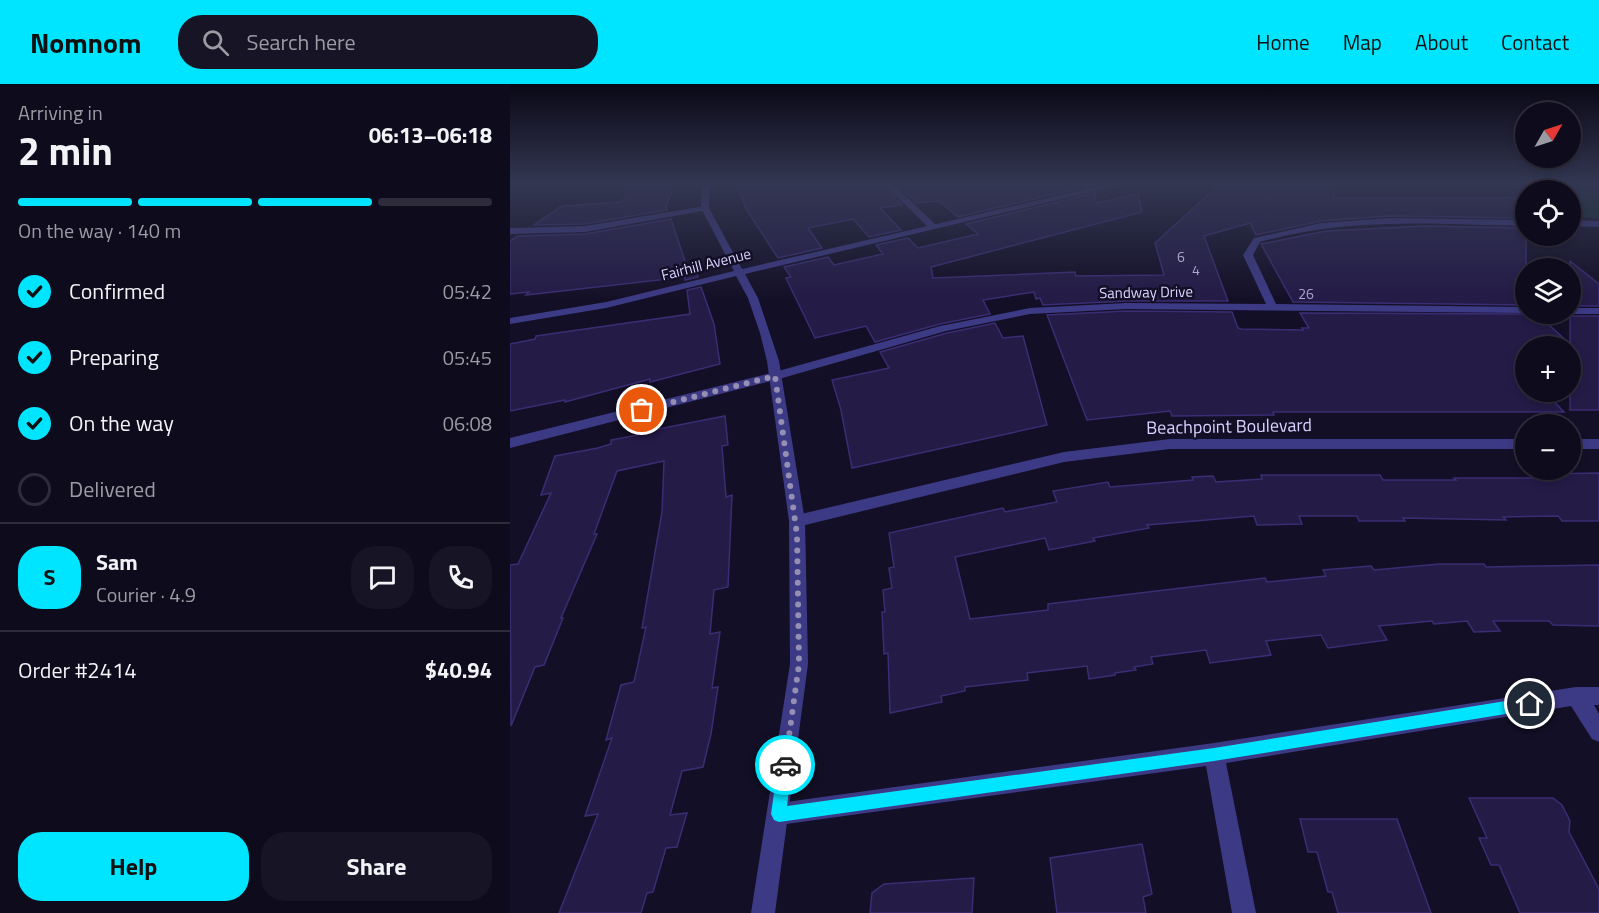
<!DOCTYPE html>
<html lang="en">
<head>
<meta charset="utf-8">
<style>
  body { margin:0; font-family:"Titillium Web",sans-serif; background:#171425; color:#f1f3f6; height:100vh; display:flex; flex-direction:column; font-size:22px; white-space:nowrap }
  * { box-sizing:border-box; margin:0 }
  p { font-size:20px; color:#9b9ba3 }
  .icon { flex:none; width:33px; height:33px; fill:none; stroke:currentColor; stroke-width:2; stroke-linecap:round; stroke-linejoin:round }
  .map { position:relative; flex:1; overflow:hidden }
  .panel { display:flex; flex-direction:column; background:#0e0b1c; width:510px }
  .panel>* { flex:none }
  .needle { width:39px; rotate:51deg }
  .buttons { position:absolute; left:1005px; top:18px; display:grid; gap:12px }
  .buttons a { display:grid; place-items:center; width:66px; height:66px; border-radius:50%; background:#0e0b1c; box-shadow:0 3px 9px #0003,0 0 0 2px #2e2b3b; font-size:30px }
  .pin { position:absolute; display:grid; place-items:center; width:51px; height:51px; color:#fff; margin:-26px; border:3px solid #fff; border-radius:50%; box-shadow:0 2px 6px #0007 }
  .courier { position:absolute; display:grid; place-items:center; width:60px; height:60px; margin:-30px; border:4px solid #00e5ff; border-radius:50%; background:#fff; color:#222; box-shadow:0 2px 8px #0007 }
  .head em { font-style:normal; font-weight:700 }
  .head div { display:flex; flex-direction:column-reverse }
  .head { display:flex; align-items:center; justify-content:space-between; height:102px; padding:0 18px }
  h1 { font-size:39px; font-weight:700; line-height:45px }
  .bar { display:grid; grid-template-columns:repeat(4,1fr); gap:9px 6px; align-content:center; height:72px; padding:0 18px }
  .bar i { height:8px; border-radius:4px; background:#2e2b3b }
  .bar .selected { background:#00e5ff }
  .bar p { grid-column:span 4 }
  .line { display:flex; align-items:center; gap:15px; padding:0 18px; border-top:2px solid #2e2b3b }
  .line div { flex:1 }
  .round { display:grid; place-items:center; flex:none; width:63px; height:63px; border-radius:24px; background:#171425 }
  ol { padding:0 18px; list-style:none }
  li { display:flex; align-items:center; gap:18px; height:66px }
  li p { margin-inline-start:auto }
  li .icon { padding:6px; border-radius:50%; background:#00e5ff; color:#111; stroke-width:4 }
  li:last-child { color:#9b9ba3 }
  li i { width:33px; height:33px; border:3px solid #2e2b3b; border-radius:50% }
  .action { display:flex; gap:12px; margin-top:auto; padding:12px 18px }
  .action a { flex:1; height:69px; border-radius:24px; background:#00e5ff; color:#111; font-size:24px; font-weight:700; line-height:69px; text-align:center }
  .action a+a { background:#171425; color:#f1f3f6 }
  header { display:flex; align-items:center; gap:36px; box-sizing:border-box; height:84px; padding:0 30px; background:#00e5ff; color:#111 }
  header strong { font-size:28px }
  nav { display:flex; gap:33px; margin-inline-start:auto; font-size:21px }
  .search { width:420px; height:54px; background:#171425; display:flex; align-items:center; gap:15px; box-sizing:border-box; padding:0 21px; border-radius:24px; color:#9b9ba3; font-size:22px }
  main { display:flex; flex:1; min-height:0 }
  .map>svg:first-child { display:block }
  .green { fill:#12302f }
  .building { fill:#241b47; stroke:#3b2d73; stroke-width:1.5 }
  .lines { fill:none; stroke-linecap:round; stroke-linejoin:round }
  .minor { fill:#3d3a85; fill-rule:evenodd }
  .tertiary { fill:#3d3a85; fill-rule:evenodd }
  .route { fill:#00e5ff }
  .done { stroke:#948fb3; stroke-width:6; stroke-dasharray:0 10.8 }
  .labels { text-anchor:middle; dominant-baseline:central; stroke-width:5; stroke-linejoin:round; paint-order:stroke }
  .far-number-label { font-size:14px; fill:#aca6d1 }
  .far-street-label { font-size:15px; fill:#d9d4ff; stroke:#130f26 }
  .street-label { font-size:18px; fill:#d9d4ff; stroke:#130f26 }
</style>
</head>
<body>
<header>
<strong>Nomnom</strong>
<div class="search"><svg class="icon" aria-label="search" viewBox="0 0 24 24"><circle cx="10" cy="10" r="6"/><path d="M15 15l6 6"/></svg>Search here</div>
<nav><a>Home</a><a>Map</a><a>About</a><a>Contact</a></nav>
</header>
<main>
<section class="panel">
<div class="head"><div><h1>2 min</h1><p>Arriving in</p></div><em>06:13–06:18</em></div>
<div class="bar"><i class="selected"></i><i class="selected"></i><i class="selected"></i><i></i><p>On the way · 140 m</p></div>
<ol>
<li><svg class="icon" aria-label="check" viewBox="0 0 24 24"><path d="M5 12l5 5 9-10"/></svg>Confirmed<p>05:42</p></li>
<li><svg class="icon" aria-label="check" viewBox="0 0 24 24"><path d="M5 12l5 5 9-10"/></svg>Preparing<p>05:45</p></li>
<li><svg class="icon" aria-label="check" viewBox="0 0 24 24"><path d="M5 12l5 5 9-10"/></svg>On the way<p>06:08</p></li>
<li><i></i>Delivered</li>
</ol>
<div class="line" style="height:108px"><b class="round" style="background:#00e5ff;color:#111">S</b><div><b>Sam</b><p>Courier · 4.9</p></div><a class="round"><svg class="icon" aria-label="chat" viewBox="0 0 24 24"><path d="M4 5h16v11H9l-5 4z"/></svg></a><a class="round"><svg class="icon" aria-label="phone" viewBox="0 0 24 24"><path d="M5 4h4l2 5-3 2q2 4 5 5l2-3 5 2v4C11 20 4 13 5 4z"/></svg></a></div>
<div class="line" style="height:78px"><div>Order #2414</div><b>$40.94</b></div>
<div class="action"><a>Help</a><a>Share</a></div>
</section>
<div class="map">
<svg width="1089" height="829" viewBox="0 0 1089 829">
  <rect width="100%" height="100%" fill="#130f26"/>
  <!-- green -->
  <path class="green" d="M 1011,100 L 1089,100 L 1089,135 L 1061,132 L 1060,106 L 1021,106 Z"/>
  <!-- building -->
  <g class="building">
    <path d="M 122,100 L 165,100 L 156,122 L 157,126 L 75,140 L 24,141 L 52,122 L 112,118 Z"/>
    <path d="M 228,100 L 372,100 L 392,121 L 370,124 L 391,146 L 359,153 L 343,135 L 298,144 L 312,164 L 268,174 L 235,123 Z"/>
    <path d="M 387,100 L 566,100 L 570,104 L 448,133 L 429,117 L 407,119 Z"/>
    <path d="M 710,100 L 823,100 L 824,114 L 1016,114 L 1016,134 L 880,132 L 811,137 L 746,151 L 740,139 L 694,152 L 718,217 L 616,217 L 533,221 L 530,214 L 526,215 L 524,208 L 473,216 L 480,230 L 430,240 L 365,258 L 356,242 L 305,254 L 276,194 L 281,193 L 274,183 L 318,173 L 324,181 L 373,170 L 366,161 L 398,154 L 408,164 L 468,150 L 456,140 L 585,109 L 586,119 L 628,110 L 632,128 L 421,183 L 423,194 L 565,188 L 566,192 L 654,191 L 645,159 Z"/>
    <path d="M 161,135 L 177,183 L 184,182 L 188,193 L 175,196 L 175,193 L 16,211 L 19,208 L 0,210 L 0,157 L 8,152 L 75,150 Z"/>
    <path d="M 915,142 L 1016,144 L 1016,221 L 783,218 L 751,160 L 816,147 Z"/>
    <path d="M 1060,177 L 1089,200 L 1089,222 L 1060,222 Z"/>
    <path d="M 191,203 L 204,240 L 210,280 L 140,298 L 140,295 L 55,318 L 55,316 L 0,327 L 0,260 L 25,255 L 26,252 L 180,230 L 177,206 Z"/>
    <path d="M 616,227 L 722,228 L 728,244 L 731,245 L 793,246 L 792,244 L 799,244 L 790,229 L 1027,230 L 1060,260 L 1060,232 L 1089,232 L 1089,326 L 1060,326 L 1060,262 L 1016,262 L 1016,308 L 1035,308 L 1054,328 L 763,328 L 764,331 L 662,332 L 660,327 L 577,336 L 537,231 Z"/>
    <path d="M 485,239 L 493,254 L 513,252 L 537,341 L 342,384 L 331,326 L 322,296 L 379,284 L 370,268 L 437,249 Z"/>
    <path d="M 215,332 L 218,361 L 212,362 L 216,413 L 222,411 L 218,503 L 204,506 L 200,550 L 210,548 L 202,604 L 208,603 L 201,650 L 193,683 L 172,687 L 160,731 L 177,729 L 167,763 L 156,764 L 143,808 L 137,809 L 131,829 L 49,829 L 88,730 L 75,732 L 102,654 L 96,656 L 111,601 L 124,598 L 136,543 L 132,544 L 152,428 L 154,377 L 107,387 L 84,450 L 87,450 L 51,534 L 53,534 L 34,581 L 25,583 L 1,642 L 0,481 L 8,480 L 41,409 L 31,411 L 45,372 L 88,364 L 101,360 L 101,356 L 138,349 L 138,347 Z"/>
    <path d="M 1089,389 L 1089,437 L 1052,437 L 1048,432 L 993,433 L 996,436 L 893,434 L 895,437 L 849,437 L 847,432 L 789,432 L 792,440 L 747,441 L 744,432 L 637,441 L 639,444 L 583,454 L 585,457 L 539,466 L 535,454 L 445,473 L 460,535 L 538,526 L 538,520 L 755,494 L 757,498 L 816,492 L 813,486 L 861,482 L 864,486 L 929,480 L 974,480 L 976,483 L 1089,481 L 1089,542 L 1043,541 L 1039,537 L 983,537 L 990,547 L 964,548 L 957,537 L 924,540 L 922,537 L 869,542 L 877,556 L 818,564 L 811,551 L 756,557 L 761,571 L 700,579 L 696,566 L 641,573 L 643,580 L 624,583 L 626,586 L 605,589 L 605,591 L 579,595 L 577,582 L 517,589 L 518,596 L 455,603 L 455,607 L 431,612 L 432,618 L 380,629 L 378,569 L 374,570 L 372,528 L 375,528 L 373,506 L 382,504 L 379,484 L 384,483 L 379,449 L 493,424 L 495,428 L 547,418 L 543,407 L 598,398 L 600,403 L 683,396 L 682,393 L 703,392 L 706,398 L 752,395 L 751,391 L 870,391 L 873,396 L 946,396 L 944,394 L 1039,394 L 1036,390 Z"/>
    <path d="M 959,714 L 1043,714 L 1052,721 L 1060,737 L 1059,748 L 1089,805 L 1089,829 L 1010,829 L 989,781 L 981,781 L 969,754 L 977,754 Z"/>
    <path d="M 790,735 L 887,735 L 921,829 L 828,829 L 822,808 L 818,808 L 807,768 L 798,768 Z"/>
    <path d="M 632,760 L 642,810 L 633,813 L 636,829 L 547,829 L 540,774 Z"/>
    <path d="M 464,794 L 462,829 L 360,829 L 362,809 L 374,800 Z"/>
  </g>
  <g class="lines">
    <!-- minor -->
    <g class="minor">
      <path d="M 374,100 L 383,100 L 426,141 L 426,145 L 420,145 Z"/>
      <path d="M 568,100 L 578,100 L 585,106 L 578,108 Z"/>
      <path d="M 195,122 L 198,122 L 198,126 L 75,148 L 0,150 L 0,144 L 75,142 Z"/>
      <path d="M 880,134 L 1016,136 L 1016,142 C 926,140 837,133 750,158 L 743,171 L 766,220 L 1016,223 L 1016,229 L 616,225 L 520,230 L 436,247 L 269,295 L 0,364 L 0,354 L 261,289 L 430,242 L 520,224 L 616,219 L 756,220 L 733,171 L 744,154 L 811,139 Z"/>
      <path d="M 1060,136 L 1089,137 L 1089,143 L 1060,142 Z"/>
      <path d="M 1060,224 L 1089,224 L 1089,230 L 1057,230 L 1060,230 Z"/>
      <path d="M 660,355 L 1016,355 L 1016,365 L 660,365 L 554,378 L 287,443 L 282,441 L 279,437 L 282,433 L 287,431 L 554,368 Z"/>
      <rect x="1060" y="355" width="29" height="10"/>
      <path d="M 1066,603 L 1089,603 L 1089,621 L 1084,621 L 1089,630 L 1089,658 L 1082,655 L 1061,622 L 716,679 L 746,829 L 722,829 L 696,682 L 269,741 L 261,738 L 258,730 L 261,722 L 269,719 L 704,659 Z"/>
    </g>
    <!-- tertiary -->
    <path class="tertiary" d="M 192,100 L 200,100 L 199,124 L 232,185 L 599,100 L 614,100 L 235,190 L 248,214 L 269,277 L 295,437 L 298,580 L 265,829 L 241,829 L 280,580 L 279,437 L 257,277 L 250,249 L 238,214 L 226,192 L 96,224 L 0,240 L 0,234 L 96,218 L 224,187 L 191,124 Z"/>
  </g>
  <!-- sky -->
  <linearGradient id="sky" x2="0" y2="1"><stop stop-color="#0a0815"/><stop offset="0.46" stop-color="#333752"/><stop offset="1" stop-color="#333752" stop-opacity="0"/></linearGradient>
  <rect width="1089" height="216" fill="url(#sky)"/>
  <!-- route -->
  <path class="route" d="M 1020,613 L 1025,615 L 1027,620 L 1025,624 L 1020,626 L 704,677 L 269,738 L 264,736 L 261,730 L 268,681 L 271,676 L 275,674 L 280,676 L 282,681 L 277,722 L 704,664 Z"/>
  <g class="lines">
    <!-- done -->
    <path class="done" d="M 132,326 L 265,292 L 287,451 L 289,580 L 275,681"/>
  </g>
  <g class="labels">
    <!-- far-number labels -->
    <g class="far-number-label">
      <text x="671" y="172">6</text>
      <text x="686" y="185">4</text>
      <text x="796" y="209">26</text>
    </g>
    <!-- far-street labels -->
    <g class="far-street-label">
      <text transform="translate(196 180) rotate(-14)">Fairhill Avenue</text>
      <text transform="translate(636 208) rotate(-1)">Sandway Drive</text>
    </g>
    <!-- street labels -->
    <g class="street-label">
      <text transform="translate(719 342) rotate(-1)">Beachpoint Boulevard</text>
    </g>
  </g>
</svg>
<div class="buttons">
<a><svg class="needle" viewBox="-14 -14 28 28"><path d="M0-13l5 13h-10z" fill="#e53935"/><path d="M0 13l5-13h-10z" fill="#9b9ba3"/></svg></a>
<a><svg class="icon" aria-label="locate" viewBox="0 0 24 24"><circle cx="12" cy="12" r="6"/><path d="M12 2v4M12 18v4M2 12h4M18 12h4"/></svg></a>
<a><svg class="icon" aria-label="layers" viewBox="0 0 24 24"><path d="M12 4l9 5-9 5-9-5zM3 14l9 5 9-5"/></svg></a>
<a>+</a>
<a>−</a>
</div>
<div class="pin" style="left:132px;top:326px;background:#ea580c"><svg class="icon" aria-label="bag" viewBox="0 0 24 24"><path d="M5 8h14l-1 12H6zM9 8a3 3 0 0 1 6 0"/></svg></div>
<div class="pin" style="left:1020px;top:620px;background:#1f2937"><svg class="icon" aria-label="home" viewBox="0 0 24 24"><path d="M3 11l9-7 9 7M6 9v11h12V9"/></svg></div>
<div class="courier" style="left:275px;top:681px"><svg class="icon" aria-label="car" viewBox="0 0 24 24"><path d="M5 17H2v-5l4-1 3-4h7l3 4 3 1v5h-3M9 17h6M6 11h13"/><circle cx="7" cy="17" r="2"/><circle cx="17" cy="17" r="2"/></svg></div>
</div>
</main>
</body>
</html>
